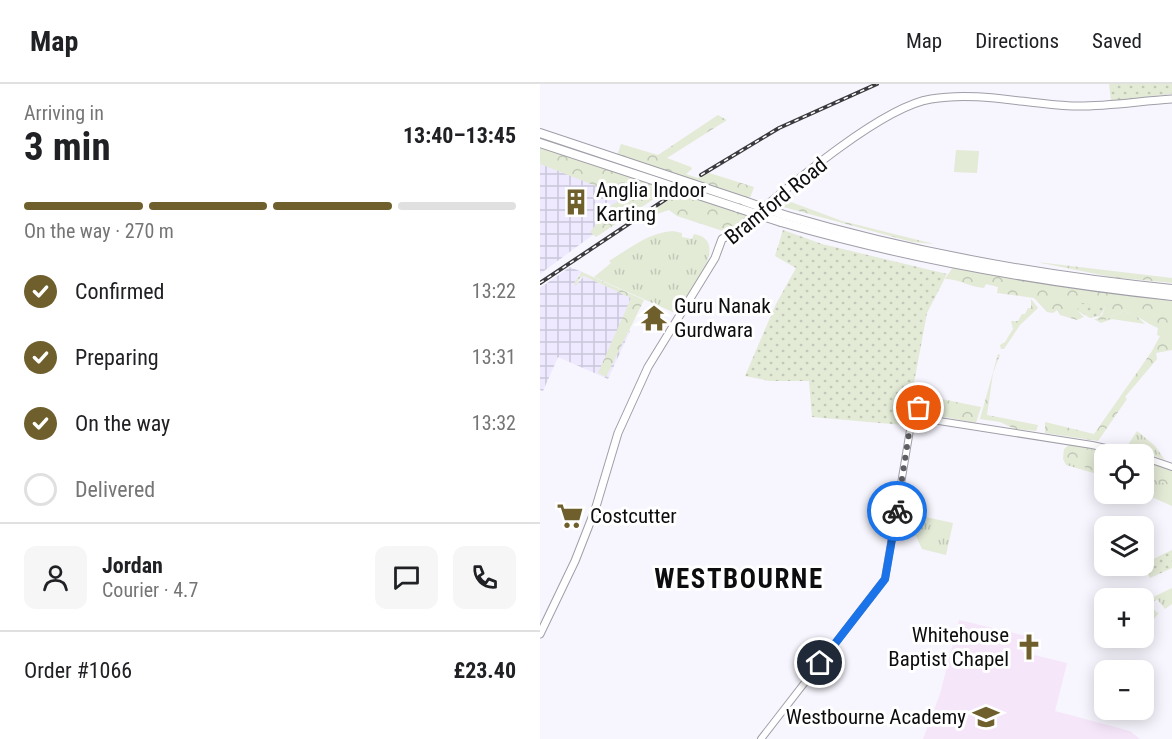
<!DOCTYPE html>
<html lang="en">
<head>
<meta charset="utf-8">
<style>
  body { margin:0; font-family:"Roboto Condensed",sans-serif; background:#f6f6f6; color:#202124; height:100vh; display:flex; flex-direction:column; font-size:22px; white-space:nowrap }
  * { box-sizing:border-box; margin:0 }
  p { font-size:20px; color:#757577 }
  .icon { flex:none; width:33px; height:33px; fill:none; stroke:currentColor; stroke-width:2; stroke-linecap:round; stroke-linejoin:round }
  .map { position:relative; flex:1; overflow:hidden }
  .drawer { display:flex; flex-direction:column; background:#fff; width:540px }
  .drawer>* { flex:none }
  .controls { position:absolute; left:554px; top:360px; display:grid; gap:12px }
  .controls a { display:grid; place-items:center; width:60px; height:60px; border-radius:12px; background:#fff; box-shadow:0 3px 15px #0003; font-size:30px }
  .pin { position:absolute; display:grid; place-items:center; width:51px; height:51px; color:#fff; margin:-26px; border:3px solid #fff; border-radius:50%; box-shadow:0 2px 6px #0007 }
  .courier { position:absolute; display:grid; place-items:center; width:60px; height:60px; margin:-30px; border:4px solid #1a73e8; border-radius:50%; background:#fff; color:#222; box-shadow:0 2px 8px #0007 }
  .head em { font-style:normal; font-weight:700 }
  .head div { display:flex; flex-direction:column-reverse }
  .head { display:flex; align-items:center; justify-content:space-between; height:102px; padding:0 24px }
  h1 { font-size:39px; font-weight:700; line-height:45px }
  .bar { display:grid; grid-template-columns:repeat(4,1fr); gap:9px 6px; align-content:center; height:72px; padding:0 24px }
  .bar i { height:8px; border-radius:4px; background:#e0e0e0 }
  .bar .on { background:#6f5f2c }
  .bar p { grid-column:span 4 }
  .line { display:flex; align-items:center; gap:15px; padding:0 24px; border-top:2px solid #e0e0e0 }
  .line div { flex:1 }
  .round { display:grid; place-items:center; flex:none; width:63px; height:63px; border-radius:12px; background:#f6f6f6 }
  ol { padding:0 24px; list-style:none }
  li { display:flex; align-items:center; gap:18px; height:66px }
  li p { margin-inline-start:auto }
  li .icon { padding:6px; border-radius:50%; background:#6f5f2c; color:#fff; stroke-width:4 }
  li:last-child { color:#757577 }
  li i { width:33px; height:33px; border:3px solid #e0e0e0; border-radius:50% }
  header { display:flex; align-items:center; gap:36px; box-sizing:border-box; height:84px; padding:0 30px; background:#fff; border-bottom:2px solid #e0e0e0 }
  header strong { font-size:28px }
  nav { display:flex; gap:33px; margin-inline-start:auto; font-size:21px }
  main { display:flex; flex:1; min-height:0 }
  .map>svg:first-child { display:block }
  .industrial { fill:url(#industrial-grid) }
  .education { fill:#f5e6f9 }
  .grass { fill:url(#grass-tufts) }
  .forest { fill:url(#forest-crowns) }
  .park { fill:url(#park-dots) }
  .pitch { fill:#e3ead6 }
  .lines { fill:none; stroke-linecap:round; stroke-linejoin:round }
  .tertiary-casing { stroke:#a09ea8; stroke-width:8 }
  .secondary-casing { stroke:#a09ea8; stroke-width:9 }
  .trunk-casing { stroke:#a09ea8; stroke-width:10 }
  .tertiary { stroke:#fff; stroke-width:6 }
  .secondary { stroke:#fff; stroke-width:7 }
  .trunk { stroke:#fff; stroke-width:8 }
  .rail-casing { stroke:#3b3b3f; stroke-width:4 }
  .rail { stroke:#fff; stroke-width:1.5; stroke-dasharray:4.5; stroke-linecap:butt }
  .trunk-bridge-casing { stroke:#a09ea8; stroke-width:10; stroke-linecap:butt }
  .trunk-bridge { stroke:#fff; stroke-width:8 }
  .done { stroke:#5f5e63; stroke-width:6; stroke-dasharray:0 10.8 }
  .route { stroke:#1a73e8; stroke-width:8 }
  .labels { text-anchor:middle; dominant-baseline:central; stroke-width:6; stroke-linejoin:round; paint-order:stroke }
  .poi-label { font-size:21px; fill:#0d0d10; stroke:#fff; text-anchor:start }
  .street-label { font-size:21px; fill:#0d0d10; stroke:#fff }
  .district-label { font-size:27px; font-weight:bold; letter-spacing:1.5px; fill:#0d0d10; stroke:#fff }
</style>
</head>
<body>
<header>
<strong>Map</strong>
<nav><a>Map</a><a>Directions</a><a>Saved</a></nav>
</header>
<main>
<section class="drawer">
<div class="head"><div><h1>3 min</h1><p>Arriving in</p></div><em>13:40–13:45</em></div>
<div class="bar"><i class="on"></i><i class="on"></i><i class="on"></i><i></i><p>On the way · 270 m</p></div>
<ol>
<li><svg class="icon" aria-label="check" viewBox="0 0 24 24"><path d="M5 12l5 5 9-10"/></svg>Confirmed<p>13:22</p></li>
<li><svg class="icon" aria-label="check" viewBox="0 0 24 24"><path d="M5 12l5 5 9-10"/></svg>Preparing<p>13:31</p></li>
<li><svg class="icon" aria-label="check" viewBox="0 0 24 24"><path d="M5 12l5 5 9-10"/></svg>On the way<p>13:32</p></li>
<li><i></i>Delivered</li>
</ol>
<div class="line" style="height:108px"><a class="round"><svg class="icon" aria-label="person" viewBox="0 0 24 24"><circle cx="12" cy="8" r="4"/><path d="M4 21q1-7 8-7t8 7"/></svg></a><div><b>Jordan</b><p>Courier · 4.7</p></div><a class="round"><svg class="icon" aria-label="chat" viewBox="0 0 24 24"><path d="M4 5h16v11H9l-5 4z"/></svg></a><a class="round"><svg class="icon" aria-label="phone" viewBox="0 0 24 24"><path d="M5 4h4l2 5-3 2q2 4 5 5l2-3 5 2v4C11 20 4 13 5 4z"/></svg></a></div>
<div class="line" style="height:78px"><div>Order #1066</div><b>£23.40</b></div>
</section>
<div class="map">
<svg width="632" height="655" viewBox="0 0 632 655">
  <defs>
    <pattern id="industrial-grid" width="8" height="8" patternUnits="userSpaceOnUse" patternTransform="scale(1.5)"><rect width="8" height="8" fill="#eee9ff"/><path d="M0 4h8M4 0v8" fill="none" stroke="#cbc7da"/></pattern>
    <pattern id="grass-tufts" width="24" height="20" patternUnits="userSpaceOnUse" patternTransform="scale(1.5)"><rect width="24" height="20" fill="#e3ead6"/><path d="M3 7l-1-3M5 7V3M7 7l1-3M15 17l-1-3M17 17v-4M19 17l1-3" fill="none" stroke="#c2c8b7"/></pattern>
    <pattern id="forest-crowns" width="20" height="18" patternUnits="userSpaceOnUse" patternTransform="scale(1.5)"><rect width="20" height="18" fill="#e3ead6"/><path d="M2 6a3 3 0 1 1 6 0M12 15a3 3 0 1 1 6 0" fill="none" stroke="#c2c8b7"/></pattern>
    <pattern id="park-dots" width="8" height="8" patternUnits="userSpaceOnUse" patternTransform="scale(1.5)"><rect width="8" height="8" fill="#e3ead6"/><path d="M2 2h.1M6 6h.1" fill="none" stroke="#c2c8b7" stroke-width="1.8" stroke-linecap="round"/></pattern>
  </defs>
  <rect width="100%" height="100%" fill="#f7f5fd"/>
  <!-- industrial -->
  <g class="industrial">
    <path d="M 0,74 L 104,113 L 0,190 Z"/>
    <path d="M 30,183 L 42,188 L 37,193 L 36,201 L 44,192 L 91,214 L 79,242 L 90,247 L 68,295 L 18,273 L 3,307 L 0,306 L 0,204 Z"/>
  </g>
  <!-- education -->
  <path class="education" d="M 419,536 L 486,552 L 482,568 L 527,579 L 515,627 L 590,647 L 600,655 L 383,655 L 400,610 Z"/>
  <!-- grass -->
  <g class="grass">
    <path d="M 133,147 L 142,149 L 142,153 L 152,155 L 154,150 C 194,157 145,214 135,229 L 54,193 L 71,179 L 69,177 C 90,164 108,149 133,147 Z"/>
    <path d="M 583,227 L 595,231 L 605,240 L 572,235 L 561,239 L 554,235 L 567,235 Z"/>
    <path d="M 597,347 L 615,362 L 625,376 L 588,361 Z"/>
    <path d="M 530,360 L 584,370 L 564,370 L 564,392 L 526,381 L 523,375 L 524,365 Z"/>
    <path d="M 603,376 L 632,386 L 632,422 L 603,409 Z"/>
    <path d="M 381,432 L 413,439 L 406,471 L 382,465 L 376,452 L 359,449 L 378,450 Z"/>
    <path d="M 632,504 L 632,520 L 625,525 L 617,515 L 610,521 L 617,529 L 619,528 L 614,535 L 605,517 Z"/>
  </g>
  <!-- forest -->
  <g class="forest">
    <path d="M 178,31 L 187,36 L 127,74 L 151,83 L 152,85 L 146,90 L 158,94 L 166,88 L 214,103 L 210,114 L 77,72 L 81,60 L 118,71 Z"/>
    <path d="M 0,61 L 209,132 L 193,144 L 183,147 L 137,132 L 129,126 L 105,134 L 132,112 L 123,109 L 56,153 L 50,148 L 73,120 L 92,111 L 75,101 L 66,106 L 0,80 Z"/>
    <path d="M 243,115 L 302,137 L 394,160 L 372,158 L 240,122 Z"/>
    <path d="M 497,178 L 632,194 L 632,199 L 571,193 Z"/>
    <path d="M 413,183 L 632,217 L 632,266 L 616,269 L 617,275 L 585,313 L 587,315 L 558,357 L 505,349 L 505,338 L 554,350 L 612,267 L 620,252 L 617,251 L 618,244 C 606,239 596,230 583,227 L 567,235 L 555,236 L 562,231 L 565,223 L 538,227 L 544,233 L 537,236 L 520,231 L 517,226 L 513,229 L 507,228 L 494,214 L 457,209 L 458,203 L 446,200 L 444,204 C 430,203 419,195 405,195 Z"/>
    <path d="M 42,188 L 104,216 L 66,293 L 58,289 L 91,214 L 44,192 L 40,194 L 36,202 L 34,199 Z"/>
    <path d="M 491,215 L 498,224 L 480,241 L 464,265 L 461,265 L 460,261 L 465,258 L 473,245 L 471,237 L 478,237 L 482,230 L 485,230 L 488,224 L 491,224 Z"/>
    <path d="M 458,270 L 460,271 L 453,289 L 447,331 L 498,341 L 496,347 L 475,345 L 460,338 L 440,335 Z"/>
    <path d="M 392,313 L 441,323 L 436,339 L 389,330 L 386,322 Z"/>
    <path d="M 529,363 L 575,370 L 564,370 L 564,380 L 541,374 L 547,379 L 564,380 L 562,390 L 527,376 L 527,366 Z"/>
    <path d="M 603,379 L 630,389 L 632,402 L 603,392 Z"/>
  </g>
  <!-- park -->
  <g class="park">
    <path d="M 569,0 L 632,0 L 632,10 L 571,17 Z"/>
    <path d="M 243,146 L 282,160 L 407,190 L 387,229 L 371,315 L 367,317 L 363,341 L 272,333 L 269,297 L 230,297 L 205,292 L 236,220 L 256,184 L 235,172 Z"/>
    <path d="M 537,218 L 565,223 L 560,232 L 550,234 L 538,227 Z"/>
    <path d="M 632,466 L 632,484 L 610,494 L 603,480 Z"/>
  </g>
  <!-- pitch -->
  <path class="pitch" d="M 416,66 L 439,67 L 437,89 L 414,88 Z"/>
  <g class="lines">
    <!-- tertiary casing -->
    <g class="tertiary-casing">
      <g id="tertiary">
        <path d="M 383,330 L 399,337 L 552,361 L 593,370"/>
        <path d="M 603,373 L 632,383"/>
        <path d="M 221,655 L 345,495 L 370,346 L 377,331 L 375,327 L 381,324 L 383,330 L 377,331"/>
      </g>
    </g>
    <!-- secondary casing -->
    <g class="secondary-casing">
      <path id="secondary" d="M 0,550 L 35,477 L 55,426 L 78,349 L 108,283 L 175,174 L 182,155 L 196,147 C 239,111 339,23 391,15 C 438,7 485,20 532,22 C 565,23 599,17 632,15"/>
    </g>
    <!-- trunk casing -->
    <g class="trunk-casing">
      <g id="trunk">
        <path d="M 0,49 L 204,117"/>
        <path d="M 0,59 L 198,124"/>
        <path d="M 244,131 C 370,168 501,192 632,205"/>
        <path d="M 241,138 C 369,175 500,198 632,212"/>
      </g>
    </g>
    <!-- tertiary -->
    <use href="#tertiary" class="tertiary"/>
    <!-- secondary -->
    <use href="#secondary" class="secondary"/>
    <!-- trunk -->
    <use href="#trunk" class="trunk"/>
    <!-- rail casing -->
    <g class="rail-casing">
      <g id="rail">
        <path d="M 161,91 L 239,44 L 337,0"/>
        <path d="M 0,199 L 126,115"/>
      </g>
    </g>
    <!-- rail -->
    <use href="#rail" class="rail"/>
    <!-- trunk-bridge casing -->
    <g class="trunk-bridge-casing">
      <g id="trunk-bridge">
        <path d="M 204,117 L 244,131"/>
        <path d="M 198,124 L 241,138"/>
      </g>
    </g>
    <!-- trunk-bridge -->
    <use href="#trunk-bridge" class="trunk-bridge"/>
  </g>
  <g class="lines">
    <!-- done -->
    <path class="done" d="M 357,427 L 370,343 L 376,332 L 383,329 L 379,324"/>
    <!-- route -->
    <path class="route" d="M 280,579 L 345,495 L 357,427"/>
  </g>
  <!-- icons -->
  <defs>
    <g id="building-bare" transform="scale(2.07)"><path d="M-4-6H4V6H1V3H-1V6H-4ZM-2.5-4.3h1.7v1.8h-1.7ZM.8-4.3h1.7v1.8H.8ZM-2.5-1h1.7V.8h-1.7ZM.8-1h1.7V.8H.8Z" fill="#6f5f2c" stroke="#fff" stroke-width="2.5" paint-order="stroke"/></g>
    <g id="temple-bare" transform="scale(2.07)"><path d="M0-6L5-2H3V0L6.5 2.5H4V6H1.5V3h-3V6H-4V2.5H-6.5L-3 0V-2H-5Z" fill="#6f5f2c" stroke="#fff" stroke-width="2.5" paint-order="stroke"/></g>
    <g id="supermarket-bare" transform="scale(2.07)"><path d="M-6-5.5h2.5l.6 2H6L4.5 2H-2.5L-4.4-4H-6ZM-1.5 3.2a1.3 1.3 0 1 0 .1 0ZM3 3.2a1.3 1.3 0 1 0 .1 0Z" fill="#6f5f2c" stroke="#fff" stroke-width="2.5" paint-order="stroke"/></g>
    <g id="church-bare" transform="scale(2.07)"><path d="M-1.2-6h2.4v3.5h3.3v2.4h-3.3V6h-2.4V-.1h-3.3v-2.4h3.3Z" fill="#6f5f2c" stroke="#fff" stroke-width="2.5" paint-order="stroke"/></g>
    <g id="school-bare" transform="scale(2.07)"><path d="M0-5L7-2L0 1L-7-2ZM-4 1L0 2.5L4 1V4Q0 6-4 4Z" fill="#6f5f2c" stroke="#fff" stroke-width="2.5" paint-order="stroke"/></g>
  </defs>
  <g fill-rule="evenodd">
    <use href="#building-bare" x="36" y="118"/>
    <use href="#temple-bare" x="114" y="234"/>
    <use href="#supermarket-bare" x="30" y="432"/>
    <use href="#church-bare" x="489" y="563"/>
    <use href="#school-bare" x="446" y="633"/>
  </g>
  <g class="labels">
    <!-- poi labels -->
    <g class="poi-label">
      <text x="56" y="106">Anglia Indoor<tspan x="56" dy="24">Karting</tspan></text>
      <text x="134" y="222">Guru Nanak<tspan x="134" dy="24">Gurdwara</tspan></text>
      <text x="50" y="432">Costcutter</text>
      <text x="469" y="551" text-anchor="end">Whitehouse<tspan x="469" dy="24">Baptist Chapel</tspan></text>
      <text x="426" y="633" text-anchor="end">Westbourne Academy</text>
    </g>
    <!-- street labels -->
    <g class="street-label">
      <text transform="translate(236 117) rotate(-39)">Bramford Road</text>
    </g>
    <!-- district labels -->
    <g class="district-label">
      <text x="199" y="495">WESTBOURNE</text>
    </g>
  </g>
</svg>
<div class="controls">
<a><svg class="icon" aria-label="locate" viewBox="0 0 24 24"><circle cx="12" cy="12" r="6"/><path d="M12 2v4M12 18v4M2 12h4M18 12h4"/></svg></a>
<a><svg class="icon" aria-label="layers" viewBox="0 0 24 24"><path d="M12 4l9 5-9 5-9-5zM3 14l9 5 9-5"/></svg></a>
<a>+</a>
<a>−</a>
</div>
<div class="pin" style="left:379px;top:324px;background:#ea580c"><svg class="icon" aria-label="bag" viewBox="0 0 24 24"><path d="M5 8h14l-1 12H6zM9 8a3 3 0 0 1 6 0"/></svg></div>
<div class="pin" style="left:280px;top:579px;background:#1f2937"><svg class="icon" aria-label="home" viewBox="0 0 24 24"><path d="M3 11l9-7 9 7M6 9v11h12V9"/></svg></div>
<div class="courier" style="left:357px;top:427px"><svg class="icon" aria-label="bike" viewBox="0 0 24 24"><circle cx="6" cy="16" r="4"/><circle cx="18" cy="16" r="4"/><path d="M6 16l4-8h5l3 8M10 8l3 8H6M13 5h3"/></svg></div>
</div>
</main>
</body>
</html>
